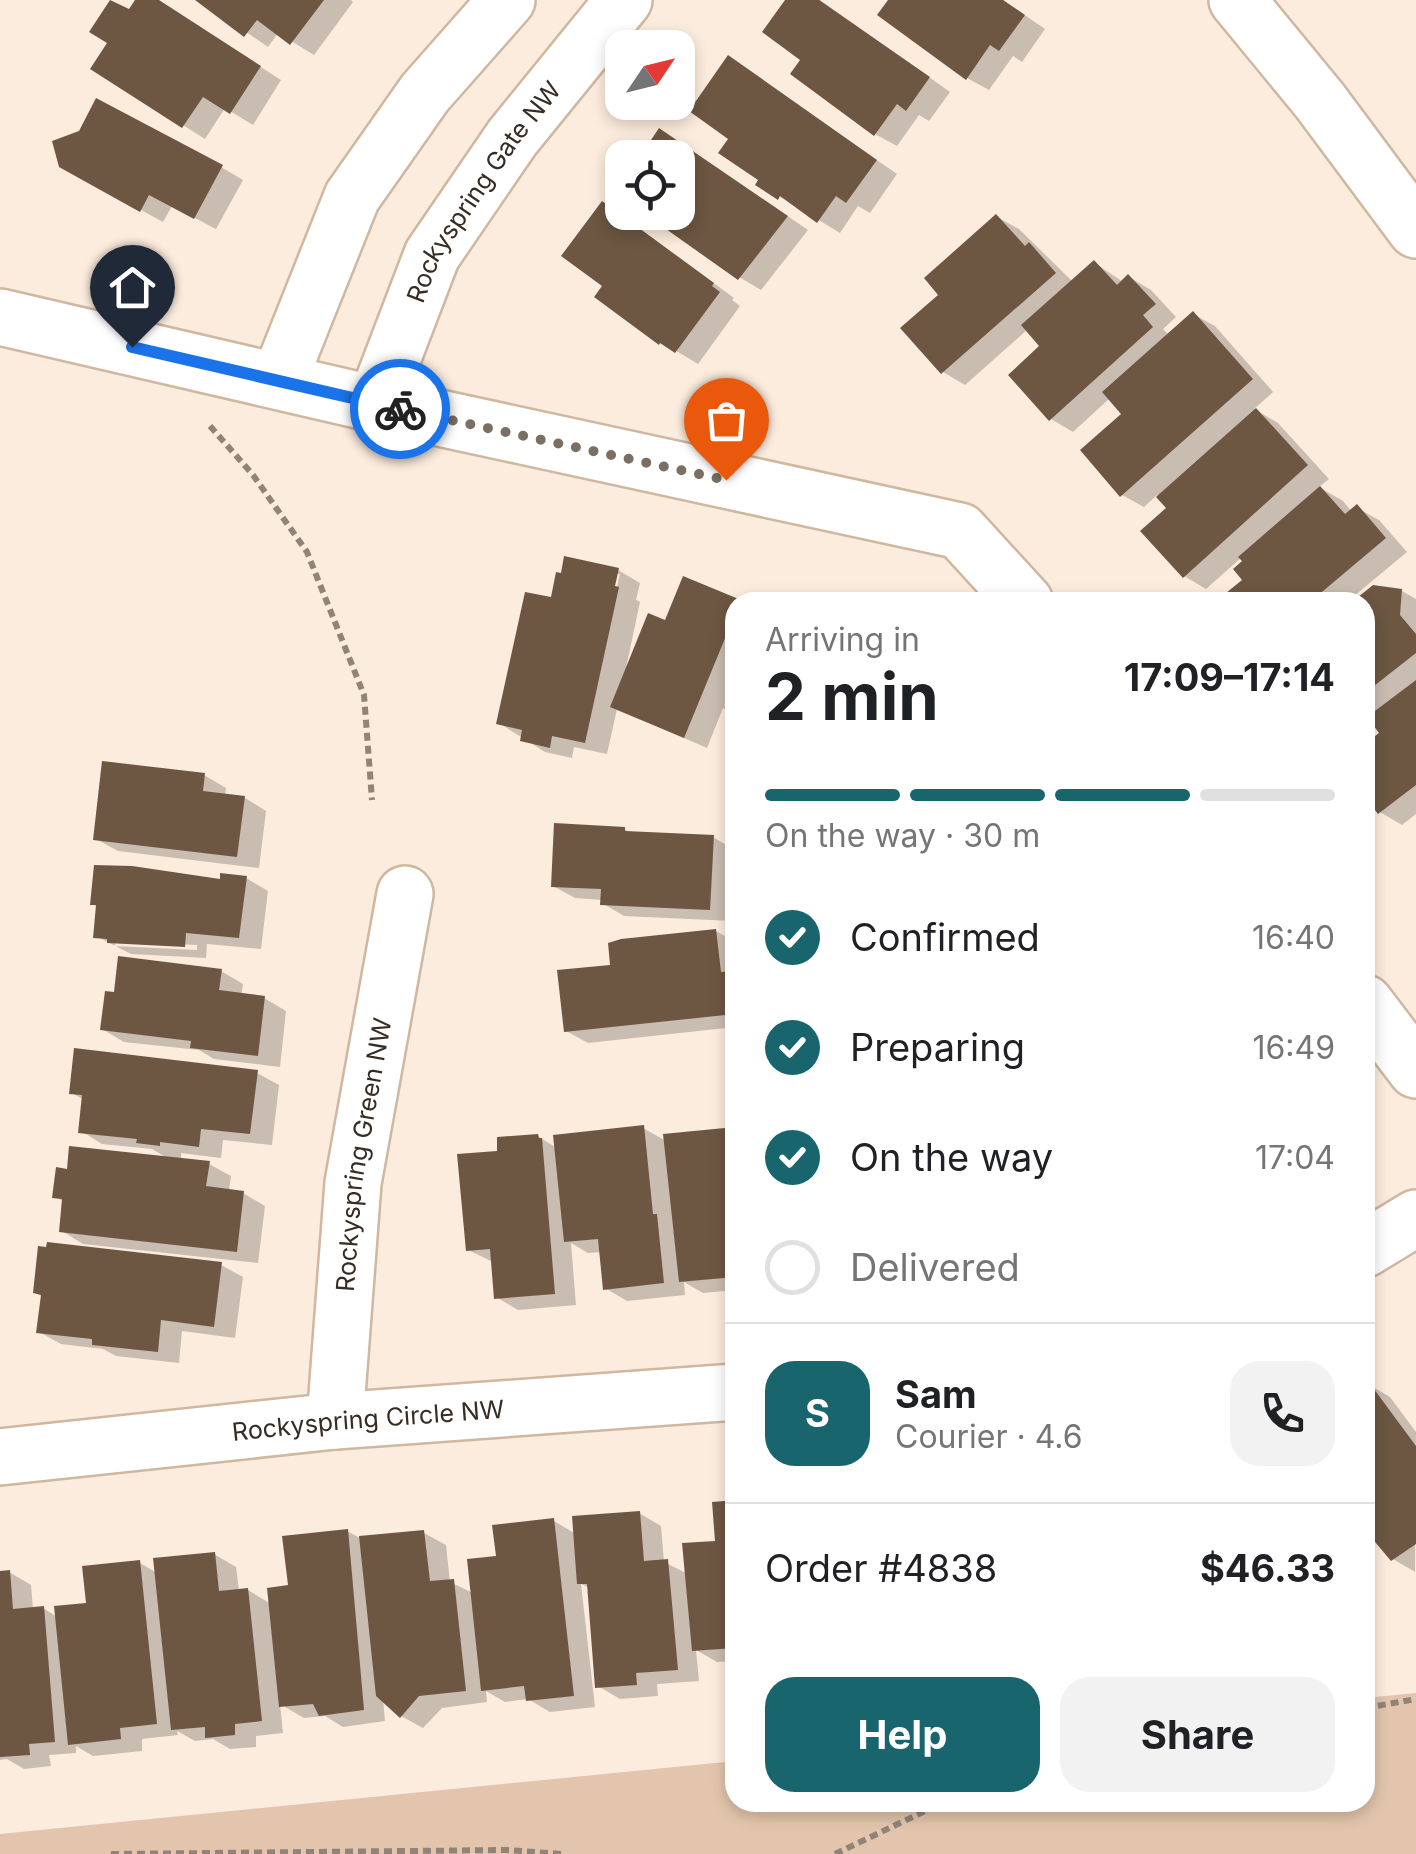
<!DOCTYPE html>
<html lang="en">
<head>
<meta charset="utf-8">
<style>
  body { margin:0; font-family:Inter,sans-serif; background:#f2f2f2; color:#202124; height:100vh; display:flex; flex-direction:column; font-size:38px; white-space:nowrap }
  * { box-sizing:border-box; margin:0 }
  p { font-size:32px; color:#757577 }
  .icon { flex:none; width:55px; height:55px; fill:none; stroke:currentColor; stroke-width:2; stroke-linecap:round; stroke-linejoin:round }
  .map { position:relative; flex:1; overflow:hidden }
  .side { position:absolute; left:725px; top:592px; width:650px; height:1220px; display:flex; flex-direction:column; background:#fff; border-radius:30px; box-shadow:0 5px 15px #0003 }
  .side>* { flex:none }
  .needle { width:65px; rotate:55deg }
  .buttons { position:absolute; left:605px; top:30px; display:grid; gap:20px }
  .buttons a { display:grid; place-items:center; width:90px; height:90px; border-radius:20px; background:#fff; box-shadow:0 5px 15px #0003; font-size:50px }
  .pin { position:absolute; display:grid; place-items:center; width:85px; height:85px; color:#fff; margin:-102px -42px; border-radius:50% 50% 50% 0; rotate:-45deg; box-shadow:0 0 10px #0007 }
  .pin .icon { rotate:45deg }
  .courier { position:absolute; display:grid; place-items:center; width:100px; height:100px; margin:-50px; border:8px solid #1a73e8; border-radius:50%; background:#fff; color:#222; box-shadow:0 2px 12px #0007 }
  .head em { font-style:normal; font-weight:700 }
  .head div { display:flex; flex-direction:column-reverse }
  .head { display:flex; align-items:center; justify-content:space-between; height:170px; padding:0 40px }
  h1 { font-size:65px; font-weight:700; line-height:75px }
  .bar { display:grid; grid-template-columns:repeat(4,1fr); gap:15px 10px; align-content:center; height:120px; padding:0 40px }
  .bar i { height:12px; border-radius:8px; background:#e0e0e0 }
  .bar .on { background:#18656e }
  .bar p { grid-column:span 4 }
  .line { display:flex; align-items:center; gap:25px; padding:0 40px; border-top:2px solid #e0e0e0 }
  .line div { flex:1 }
  .round { display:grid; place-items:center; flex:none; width:105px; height:105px; border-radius:30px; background:#f2f2f2 }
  ol { padding:0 40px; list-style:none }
  li { display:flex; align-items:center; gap:30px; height:110px }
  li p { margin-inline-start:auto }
  li .icon { padding:10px; border-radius:50%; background:#18656e; color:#fff; stroke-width:4 }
  li:last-child { color:#757577 }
  li i { width:55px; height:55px; border:5px solid #e0e0e0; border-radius:50% }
  .cta { display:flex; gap:20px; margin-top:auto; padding:20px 40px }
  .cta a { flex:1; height:115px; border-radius:30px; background:#18656e; color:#fff; font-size:40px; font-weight:700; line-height:115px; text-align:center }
  .cta a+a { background:#f2f2f2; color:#202124 }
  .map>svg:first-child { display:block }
  .green { fill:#e2c5ac }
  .shadow { fill:#0003; fill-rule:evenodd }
  .building { fill:#6d5742 }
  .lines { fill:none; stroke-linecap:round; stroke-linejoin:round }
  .minor-casing { stroke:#d0b7a0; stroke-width:60 }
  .secondary-casing { stroke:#d0b7a0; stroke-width:60 }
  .path { stroke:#908378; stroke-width:6; stroke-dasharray:8 5; stroke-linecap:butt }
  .minor { stroke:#fff; stroke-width:55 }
  .secondary { stroke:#fff; stroke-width:55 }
  .done { stroke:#7b6f64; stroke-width:10; stroke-dasharray:0 18 }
  .route { stroke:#1a73e8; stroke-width:12 }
  .labels { text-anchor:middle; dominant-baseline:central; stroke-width:10; stroke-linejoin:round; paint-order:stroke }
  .street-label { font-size:25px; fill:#362c23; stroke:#fcfcfc }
</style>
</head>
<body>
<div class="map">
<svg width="1416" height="1854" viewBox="0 0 1416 1854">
  <rect width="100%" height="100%" fill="#fcecdd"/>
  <!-- green -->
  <path class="green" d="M 1416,1693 L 1416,1854 L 0,1854 L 0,1834 L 735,1761 L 735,1802 L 1365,1802 L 1365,1698 Z"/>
  <!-- shadow -->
  <g class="shadow">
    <path d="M 138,0 L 156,0 L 281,80 L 253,125 L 225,108 L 205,139 L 93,68 L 110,42 L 93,31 L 112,1 L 131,11 Z"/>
    <path d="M 200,0 L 351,0 L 353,2 L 314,55 L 278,33 L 268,47 Z"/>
    <path d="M 788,0 L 820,0 L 950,92 L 929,121 L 919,115 L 897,146 L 875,134 L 803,59 Z"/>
    <path d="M 891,0 L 1003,0 L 1045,29 L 1022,62 L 1013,56 L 989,90 L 967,78 Z"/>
    <path d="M 729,58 L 897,174 L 870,213 L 858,206 L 840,233 L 759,184 L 762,180 L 731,138 Z"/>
    <path d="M 682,144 L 808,230 L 761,290 L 739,277 L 678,212 L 678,158 Z"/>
    <path d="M 61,166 L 221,167 L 243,180 L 216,229 L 172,206 L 163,222 Z"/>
    <path d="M 624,217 L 734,298 L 732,300 L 740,306 L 698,364 L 643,331 L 606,285 Z"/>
    <path d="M 997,217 L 1019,229 L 1073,282 L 1095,263 L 1123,282 L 1129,277 L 1151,290 L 1176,317 L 1163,329 L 1169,335 L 1193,314 L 1215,326 L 1273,392 L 1254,409 L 1278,423 L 1329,479 L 1319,487 L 1343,501 L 1352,512 L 1357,508 L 1379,520 L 1407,552 L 1347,602 L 1219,602 L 1245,580 L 1246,561 L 1242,557 L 1206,589 L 1184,576 L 1169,508 L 1157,495 L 1144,507 L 1122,495 L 1125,415 L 1110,398 L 1073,432 L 1051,419 L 1043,346 L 1028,329 L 965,385 L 943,372 L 904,328 L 941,295 Z"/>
    <path d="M 618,570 L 640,583 L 636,600 L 640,602 L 626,668 L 628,669 L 666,623 L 684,579 L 741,602 L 735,602 L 735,679 L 724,706 L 735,694 L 735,717 L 723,708 L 707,748 L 617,709 L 607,754 L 574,747 L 572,758 L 545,752 L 499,723 L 553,600 ZM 615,574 L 620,574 L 614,599 Z"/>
    <path d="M 1374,588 L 1402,591 L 1416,599 L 1416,814 L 1402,825 L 1380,812 L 1365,793 L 1365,747 L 1383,733 L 1371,718 L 1365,723 L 1365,602 L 1356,602 Z"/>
    <path d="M 204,775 L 226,788 L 225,796 L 245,798 L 266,811 L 259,868 L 118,851 L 96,839 Z"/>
    <path d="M 624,829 L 633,834 L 713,837 L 735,850 L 732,921 L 624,916 L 602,903 L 603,900 L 575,898 L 553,886 Z"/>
    <path d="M 246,878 L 268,891 L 261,949 L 207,944 L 206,958 L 131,954 L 96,936 L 98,907 L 92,904 ZM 115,941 L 197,945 L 197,950 L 115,946 Z"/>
    <path d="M 716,931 L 735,942 L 735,1027 L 588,1043 L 566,1031 L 613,967 Z"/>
    <path d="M 221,971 L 243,984 L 241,996 L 264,998 L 286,1011 L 280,1067 L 214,1059 L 199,1050 L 124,1042 L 102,1029 Z"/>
    <path d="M 257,1073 L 279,1085 L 272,1145 L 223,1140 L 221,1158 L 181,1153 L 181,1161 L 209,1164 L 231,1176 L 229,1191 L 243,1193 L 265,1206 L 258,1263 L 83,1244 L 62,1231 L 65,1202 L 55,1197 L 169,1159 L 152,1149 L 102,1144 L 81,1131 L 84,1100 L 72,1093 Z"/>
    <path d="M 643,1128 L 666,1141 L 735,1129 L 735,1290 L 703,1293 L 684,1282 L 685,1295 L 627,1301 L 605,1288 L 602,1252 L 588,1253 L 571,1243 L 576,1305 L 518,1310 L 496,1297 L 493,1262 L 468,1250 L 500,1153 L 537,1136 L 557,1148 Z"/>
    <path d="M 221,1265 L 243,1277 L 235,1338 L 182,1331 L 179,1363 L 116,1356 L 103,1349 L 61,1344 L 39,1332 L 43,1297 L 35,1292 Z"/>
    <path d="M 1368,1384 L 1390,1397 L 1416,1432 L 1415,1572 L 1393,1559 L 1365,1527 L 1365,1386 Z"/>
    <path d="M 735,1502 L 735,1661 L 717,1662 L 696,1650 L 699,1681 L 657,1684 L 658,1696 L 620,1699 L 598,1686 L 590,1588 L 581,1584 L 595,1707 L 550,1712 L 528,1699 L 505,1702 L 486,1691 L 487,1702 L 442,1708 L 423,1728 L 401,1716 L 383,1699 L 385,1721 L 343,1727 L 325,1716 L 304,1718 L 280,1704 L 283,1733 L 256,1736 L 256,1747 L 230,1749 L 213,1739 L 195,1741 L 177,1731 L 178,1735 L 142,1739 L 142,1751 L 93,1756 L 76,1746 L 76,1753 L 49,1755 L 51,1766 L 24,1769 L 7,1759 L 0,1760 L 0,1573 L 9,1572 L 31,1585 L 33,1609 L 43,1608 L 57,1617 L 89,1605 L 140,1563 L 157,1573 L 214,1554 L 236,1567 L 239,1591 L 248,1590 L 271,1604 L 347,1531 L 360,1538 L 424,1533 L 446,1545 L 450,1582 L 473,1593 L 498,1558 L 554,1521 L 576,1534 L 639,1513 L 661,1526 L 664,1562 L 688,1574 L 717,1543 Z"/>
  </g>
  <!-- building -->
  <g class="building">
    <path d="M 110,0 L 129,9 L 135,0 L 159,0 L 261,66 L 230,114 L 203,97 L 182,128 L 90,69 L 107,43 L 89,32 Z"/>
    <path d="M 195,0 L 324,0 L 290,45 L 257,20 L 244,37 Z"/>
    <path d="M 785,0 L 819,0 L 930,77 L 906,111 L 897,104 L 874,136 L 790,74 L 800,60 L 762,32 Z"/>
    <path d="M 888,0 L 1003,0 L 1025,15 L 999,51 L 990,45 L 966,80 L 877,15 Z"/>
    <path d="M 728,55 L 877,160 L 846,203 L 836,196 L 817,223 L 780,196 L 778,200 L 755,185 L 758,180 L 718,153 L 728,139 L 689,111 Z"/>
    <path d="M 96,98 L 223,165 L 194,219 L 149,195 L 140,212 L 59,167 L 52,141 L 79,131 Z"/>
    <path d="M 659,128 L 788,216 L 738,280 L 642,212 L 678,212 L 678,158 L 639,158 Z"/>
    <path d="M 602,201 L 714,283 L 712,286 L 720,292 L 675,353 L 660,343 L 659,345 L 594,297 L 602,286 L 561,256 Z"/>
    <path d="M 996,214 L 1025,246 L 1029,242 L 1056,273 L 941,374 L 900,328 L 938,295 L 924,278 Z"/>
    <path d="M 1094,260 L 1117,285 L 1128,274 L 1156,304 L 1143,315 L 1153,327 L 1049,421 L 1008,375 L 1039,346 L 1021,325 Z"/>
    <path d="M 1193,311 L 1253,379 L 1120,497 L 1080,450 L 1121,414 L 1102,392 Z"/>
    <path d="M 1256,408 L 1308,465 L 1183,578 L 1140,531 L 1166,508 L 1156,497 Z"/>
    <path d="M 1320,486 L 1345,514 L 1357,504 L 1386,538 L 1310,602 L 1215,602 L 1242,580 L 1233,569 L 1242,561 L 1238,557 Z"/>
    <path d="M 564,556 L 619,568 L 615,586 L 619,587 L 585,743 L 552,736 L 550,748 L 520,741 L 522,730 L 496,724 L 525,592 L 551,597 L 556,572 L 561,573 Z"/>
    <path d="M 683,576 L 741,600 L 735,602 L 735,614 L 684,738 L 610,707 L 648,613 L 665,620 Z"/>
    <path d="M 1373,585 L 1402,589 L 1400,615 L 1416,634 L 1416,653 L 1365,693 L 1365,602 L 1352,602 Z"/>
    <path d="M 1416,680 L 1416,785 L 1378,814 L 1365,797 L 1365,744 L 1379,733 L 1367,717 Z"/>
    <path d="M 102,761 L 205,773 L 203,791 L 245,796 L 237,857 L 93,840 Z"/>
    <path d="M 554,823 L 625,827 L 625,831 L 714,835 L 710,910 L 600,905 L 601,889 L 551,887 Z"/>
    <path d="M 94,865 L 132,866 L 220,879 L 220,873 L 247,876 L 239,938 L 186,933 L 185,947 L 107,943 L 107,939 L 93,938 L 96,905 L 90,905 Z"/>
    <path d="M 716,929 L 721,972 L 731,971 L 735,1014 L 564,1032 L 557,970 L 610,965 L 608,943 L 621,939 Z"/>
    <path d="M 118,956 L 222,969 L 219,990 L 265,996 L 258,1056 L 190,1048 L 191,1041 L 100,1030 L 105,991 L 114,992 Z"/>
    <path d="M 74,1048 L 258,1070 L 250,1134 L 201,1129 L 199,1147 L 160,1142 L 160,1146 L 136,1143 L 137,1139 L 78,1133 L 82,1095 L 69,1094 Z"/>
    <path d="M 644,1125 L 653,1214 L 657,1214 L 664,1283 L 603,1290 L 598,1239 L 564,1242 L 553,1135 Z"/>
    <path d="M 735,1127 L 735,1230 L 732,1230 L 735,1277 L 679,1282 L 663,1134 Z"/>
    <path d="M 538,1134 L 539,1138 L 542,1138 L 555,1294 L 494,1299 L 490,1249 L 466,1251 L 457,1154 L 497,1151 L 497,1137 Z"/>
    <path d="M 69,1146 L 210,1161 L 206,1186 L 244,1191 L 237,1252 L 59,1232 L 62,1199 L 52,1198 L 56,1167 L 67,1169 Z"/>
    <path d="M 47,1242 L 222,1262 L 214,1327 L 161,1320 L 158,1352 L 92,1345 L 92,1339 L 36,1333 L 41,1295 L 33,1293 L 38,1246 L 46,1247 Z"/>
    <path d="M 1368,1381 L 1416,1446 L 1416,1544 L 1391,1561 L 1365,1530 L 1365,1383 Z"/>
    <path d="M 735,1500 L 735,1648 L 692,1651 L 682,1543 L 715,1541 L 712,1502 Z"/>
    <path d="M 640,1511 L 644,1561 L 668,1559 L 678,1670 L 636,1673 L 637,1685 L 595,1688 L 587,1584 L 577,1584 L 572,1516 Z"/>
    <path d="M 554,1518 L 574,1696 L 526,1701 L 524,1686 L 481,1691 L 467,1559 L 496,1556 L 492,1525 Z"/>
    <path d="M 348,1529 L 364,1710 L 319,1716 L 313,1704 L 279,1707 L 267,1588 L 288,1585 L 282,1536 Z"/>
    <path d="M 424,1530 L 430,1581 L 454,1579 L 466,1691 L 419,1696 L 400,1718 L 376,1696 L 359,1536 Z"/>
    <path d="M 215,1552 L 219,1591 L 248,1588 L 262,1721 L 235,1724 L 235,1735 L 205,1738 L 205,1727 L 171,1730 L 153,1558 Z"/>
    <path d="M 140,1560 L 157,1724 L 120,1728 L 121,1739 L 68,1745 L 54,1606 L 86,1603 L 82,1566 Z"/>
    <path d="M 10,1570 L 13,1609 L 44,1606 L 55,1742 L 29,1744 L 30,1755 L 0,1757 L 0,1571 Z"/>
  </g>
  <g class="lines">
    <!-- minor casing -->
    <g class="minor-casing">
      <g id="minor">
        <path d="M 0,317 L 375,404 L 960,531 L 1025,602"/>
        <path d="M 279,380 L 352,197 L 425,93 L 507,0"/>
        <path id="s1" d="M 375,404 L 432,255 L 512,138 L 624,0"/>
        <path d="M 1365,1003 L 1416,1070"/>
        <path d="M 1365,1249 L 1416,1218"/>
        <path id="s2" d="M 335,1421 L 353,1183 L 405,894"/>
        <path id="s3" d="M 0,1457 L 335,1421 L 735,1392"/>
      </g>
    </g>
    <!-- secondary casing -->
    <g class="secondary-casing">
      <path id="secondary" d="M 1237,0 L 1320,101 L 1416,230"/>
    </g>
    <!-- path -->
    <g class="path">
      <path d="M 210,426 L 253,475 L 307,552 L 364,695 L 372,800"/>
      <path d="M 1365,1708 L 1416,1699"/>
      <path d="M 111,1854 L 507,1850 L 562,1854"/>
      <path d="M 835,1854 L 944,1802"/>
    </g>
    <!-- minor -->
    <use href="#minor" class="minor"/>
    <!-- secondary -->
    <use href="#secondary" class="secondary"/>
  </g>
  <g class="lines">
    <!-- done -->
    <path class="done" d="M 400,409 L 726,480"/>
    <!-- route -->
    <path class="route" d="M 132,347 L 400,409"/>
  </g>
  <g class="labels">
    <!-- street labels -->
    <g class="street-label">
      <text stroke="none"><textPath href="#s1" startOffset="240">Rockyspring Gate NW</textPath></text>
      <text stroke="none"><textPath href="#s2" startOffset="268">Rockyspring Green NW</textPath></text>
      <text stroke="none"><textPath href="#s3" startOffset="370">Rockyspring Circle NW</textPath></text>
    </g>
  </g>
</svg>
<div class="buttons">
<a><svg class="needle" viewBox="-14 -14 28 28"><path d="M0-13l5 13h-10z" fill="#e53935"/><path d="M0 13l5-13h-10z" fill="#757577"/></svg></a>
<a><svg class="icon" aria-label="locate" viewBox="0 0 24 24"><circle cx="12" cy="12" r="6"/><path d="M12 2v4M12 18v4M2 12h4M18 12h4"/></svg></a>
</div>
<div class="pin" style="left:726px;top:480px;background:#ea580c"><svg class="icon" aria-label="bag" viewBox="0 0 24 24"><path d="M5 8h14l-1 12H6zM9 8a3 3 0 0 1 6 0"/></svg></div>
<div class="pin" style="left:132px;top:347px;background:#1f2937"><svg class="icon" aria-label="home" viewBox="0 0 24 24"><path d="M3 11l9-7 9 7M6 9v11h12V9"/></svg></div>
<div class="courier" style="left:400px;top:409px"><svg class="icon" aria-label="bike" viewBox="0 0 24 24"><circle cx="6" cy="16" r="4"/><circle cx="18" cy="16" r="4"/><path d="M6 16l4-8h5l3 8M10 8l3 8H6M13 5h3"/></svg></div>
<section class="side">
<div class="head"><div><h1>2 min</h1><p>Arriving in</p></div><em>17:09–17:14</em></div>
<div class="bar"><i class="on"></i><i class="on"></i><i class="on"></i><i></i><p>On the way · 30 m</p></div>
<ol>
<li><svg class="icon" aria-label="check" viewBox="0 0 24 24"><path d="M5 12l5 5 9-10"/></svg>Confirmed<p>16:40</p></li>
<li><svg class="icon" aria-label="check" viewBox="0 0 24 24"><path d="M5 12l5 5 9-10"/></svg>Preparing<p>16:49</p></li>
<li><svg class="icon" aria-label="check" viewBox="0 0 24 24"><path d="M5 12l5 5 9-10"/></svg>On the way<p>17:04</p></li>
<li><i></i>Delivered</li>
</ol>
<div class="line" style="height:180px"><b class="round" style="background:#18656e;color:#fff">S</b><div><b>Sam</b><p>Courier · 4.6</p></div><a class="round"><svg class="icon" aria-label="phone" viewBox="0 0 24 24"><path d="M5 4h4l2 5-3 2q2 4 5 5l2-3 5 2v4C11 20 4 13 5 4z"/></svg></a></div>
<div class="line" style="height:130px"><div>Order #4838</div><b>$46.33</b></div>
<div class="cta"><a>Help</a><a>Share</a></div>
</section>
</div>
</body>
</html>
